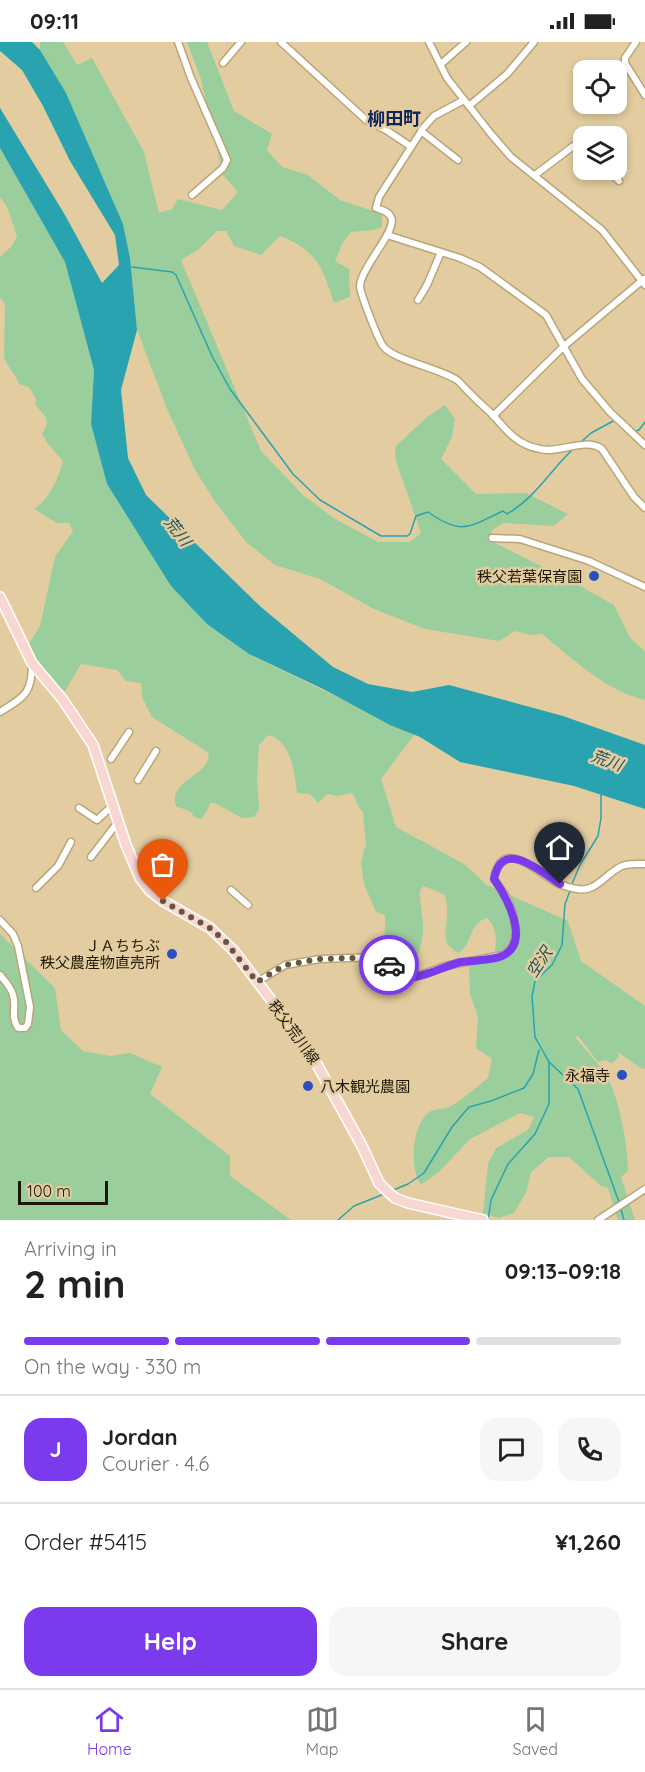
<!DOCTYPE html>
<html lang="en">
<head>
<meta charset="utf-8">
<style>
  body { margin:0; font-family:Quicksand,"Noto Sans JP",sans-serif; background:#f6f6f6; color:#222; height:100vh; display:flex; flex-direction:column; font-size:22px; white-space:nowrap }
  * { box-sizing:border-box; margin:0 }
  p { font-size:20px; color:#767676 }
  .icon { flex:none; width:33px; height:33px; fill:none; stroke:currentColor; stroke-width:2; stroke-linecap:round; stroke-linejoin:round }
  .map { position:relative; height:1178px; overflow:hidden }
  .details { display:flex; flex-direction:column; background:#fff; flex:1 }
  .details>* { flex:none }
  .buttons { position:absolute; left:573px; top:18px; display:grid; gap:12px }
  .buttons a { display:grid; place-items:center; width:54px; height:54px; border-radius:12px; background:#fff; box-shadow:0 3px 9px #0003; font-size:30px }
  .scale { position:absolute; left:18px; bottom:15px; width:90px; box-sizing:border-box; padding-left:6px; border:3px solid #201807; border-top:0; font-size:16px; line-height:21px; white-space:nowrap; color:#201807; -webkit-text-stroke:4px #e3cda0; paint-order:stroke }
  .pin { position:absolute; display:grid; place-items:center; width:51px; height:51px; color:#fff; margin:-62px -26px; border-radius:50% 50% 50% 0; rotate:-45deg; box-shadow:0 0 6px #0007 }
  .pin .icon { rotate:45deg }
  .courier { position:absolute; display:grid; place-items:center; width:60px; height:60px; margin:-30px; border:4px solid #7c3aed; border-radius:50%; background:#fff; color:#222; box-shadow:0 2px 8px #0007 }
  .summary em { font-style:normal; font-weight:700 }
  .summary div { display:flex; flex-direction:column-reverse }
  .summary { display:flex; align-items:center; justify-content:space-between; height:102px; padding:0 24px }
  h1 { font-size:39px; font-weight:700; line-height:45px }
  .bar { display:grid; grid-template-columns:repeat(4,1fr); gap:9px 6px; align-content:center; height:72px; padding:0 24px }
  .bar i { height:8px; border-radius:4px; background:#e0e0e0 }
  .bar .on { background:#7c3aed }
  .bar p { grid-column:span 4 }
  .line { display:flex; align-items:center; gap:15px; padding:0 24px; border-top:2px solid #e0e0e0 }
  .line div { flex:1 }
  .round { display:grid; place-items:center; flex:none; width:63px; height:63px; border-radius:18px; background:#f6f6f6 }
  .button { display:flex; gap:12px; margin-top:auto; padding:12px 24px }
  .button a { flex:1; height:69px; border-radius:18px; background:#7c3aed; color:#fff; font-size:24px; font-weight:700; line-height:69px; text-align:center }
  .button a+a { background:#f6f6f6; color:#222 }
  .status { display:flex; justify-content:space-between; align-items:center; height:42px; padding:0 30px; background:#fff; direction:ltr }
  .status svg { height:16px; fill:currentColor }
  .dock { display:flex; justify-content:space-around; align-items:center; height:84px; border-top:2px solid #e0e0e0; background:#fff; font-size:16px; color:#767676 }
  .dock a { display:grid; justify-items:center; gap:3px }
  .dock .on { color:#7c3aed }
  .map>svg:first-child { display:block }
  .green { fill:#9ace9c }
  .water { fill:#29a3b0 }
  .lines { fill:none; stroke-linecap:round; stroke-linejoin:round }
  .stream { stroke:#29a3b0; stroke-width:1.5 }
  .minor-casing { stroke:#baa579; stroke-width:9 }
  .primary-casing { stroke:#fff; stroke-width:12 }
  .minor { stroke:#fff; stroke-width:6 }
  .primary { stroke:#f8d7d3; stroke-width:9 }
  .done { stroke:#64573d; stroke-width:6; stroke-dasharray:0 10.8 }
  .route { stroke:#7c3aed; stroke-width:8 }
  .poi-dot { fill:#2a50bf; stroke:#e3cda0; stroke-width:2 }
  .labels { text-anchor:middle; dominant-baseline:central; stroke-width:5; stroke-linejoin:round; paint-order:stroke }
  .poi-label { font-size:15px; fill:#201807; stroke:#e3cda0; text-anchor:end }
  .street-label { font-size:15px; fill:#201807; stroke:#e3cda0 }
  .water-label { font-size:16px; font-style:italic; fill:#225359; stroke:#e3cda0 }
  .quarter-label { font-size:18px; font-weight:bold; fill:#12255b; stroke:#e3cda0 }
</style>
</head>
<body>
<div class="status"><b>09:11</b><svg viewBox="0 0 49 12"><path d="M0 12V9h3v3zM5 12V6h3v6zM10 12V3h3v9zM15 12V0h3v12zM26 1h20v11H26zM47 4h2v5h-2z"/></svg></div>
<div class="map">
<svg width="645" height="1178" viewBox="0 0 645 1178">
  <rect width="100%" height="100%" fill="#e3cda0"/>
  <!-- green -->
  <g class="green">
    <path d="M 40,0 L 63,0 L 77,23 L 92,16 L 144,110 L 159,171 L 172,167 L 178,157 L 222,168 L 238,150 L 223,133 L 201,37 L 187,0 L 207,0 L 234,69 L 272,92 L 267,108 L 282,125 L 308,133 L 340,158 L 382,172 L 382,185 L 374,188 L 351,190 L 342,202 L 335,219 L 349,227 L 350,255 L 334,261 C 322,224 317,209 280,194 L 261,213 L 234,204 L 226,189 L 217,189 L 199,207 L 181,218 L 261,409 L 304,454 L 335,477 L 378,500 L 410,500 L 421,491 L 396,419 L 395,405 L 427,375 L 445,363 L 455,377 L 452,395 L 441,417 L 476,452 L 526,451 L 568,472 L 554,484 L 504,481 L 492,488 L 489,498 L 575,541 L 614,563 L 630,596 L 645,609 L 645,658 C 608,650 571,616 542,592 L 530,593 L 515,589 L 499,599 L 425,587 L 374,567 L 320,537 L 275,523 L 246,500 L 214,458 L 195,428 L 168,369 L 137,288 L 130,216 L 123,182 L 73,68 L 40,8 Z"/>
    <path d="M 0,106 L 65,220 L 94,328 L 91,382 L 107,442 L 171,544 L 249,612 L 414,693 L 381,737 L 396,785 L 464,822 L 487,843 L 568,879 L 581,919 L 645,964 L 645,1027 L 639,1025 L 618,1010 L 619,1014 L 612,1022 L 606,1018 L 598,1020 L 578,994 L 575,995 C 586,1009 601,1023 609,1039 C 620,1060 628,1106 628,1129 L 621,1135 L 635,1178 L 618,1178 L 608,1146 L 601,1144 L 569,1115 L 549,1115 L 531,1130 L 526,1151 L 514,1171 L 499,1176 L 483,1171 L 488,1122 L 496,1106 L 528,1088 L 534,1075 L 520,1071 L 470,1097 L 439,1130 L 421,1143 C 409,1126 412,1083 429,1070 C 435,1066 445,1068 451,1064 C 464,1057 476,1045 488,1036 L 492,1017 L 476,1006 L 478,975 L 470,952 L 469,924 L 494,917 C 496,902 499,888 487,876 C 468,882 473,901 459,911 C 439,901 447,891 447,873 C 448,866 446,860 445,853 L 424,844 L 420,848 C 419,862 424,876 423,890 C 422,903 417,915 413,927 C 364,917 388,907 385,873 L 376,870 L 364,842 L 361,820 L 366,802 L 363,770 C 357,765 357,758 352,751 L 338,754 L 327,752 L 318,761 L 310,752 L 297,751 C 294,730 292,699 268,693 L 259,703 L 257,737 L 259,767 L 254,775 L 242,776 L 215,761 L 210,761 L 207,769 L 201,777 L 194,775 L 191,770 L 176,764 C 169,741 198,737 207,720 C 209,717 208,714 209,711 L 152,675 L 142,655 L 141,641 L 126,639 L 117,628 L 81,622 L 65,649 L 55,644 L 27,605 L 40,584 L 55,515 L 73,489 L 69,481 L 57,481 L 34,467 C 50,456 58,437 63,419 L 48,402 L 42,392 L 47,382 L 46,376 L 35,362 L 36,357 L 29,345 L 19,342 C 16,332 7,325 4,315 L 5,261 L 0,256 L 0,215 L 12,204 L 17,194 L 7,165 L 0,155 Z"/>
    <path d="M 0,892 L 55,946 L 61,988 L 83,1009 L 110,1014 L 130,1011 L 162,1025 L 150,1052 L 230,1114 L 230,1134 L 291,1178 L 0,1178 Z"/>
  </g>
  <!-- water -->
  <path class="water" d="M 0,0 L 32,0 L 40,8 L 66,51 L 123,182 L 130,216 L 137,288 L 121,348 L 128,416 L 146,453 L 261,565 L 333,625 L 368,642 L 412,650 L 449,643 L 563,674 L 645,703 L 645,767 L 574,744 L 460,720 L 420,695 L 390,683 L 323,647 L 249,612 L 207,582 L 171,544 L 107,442 L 91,382 L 94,328 L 65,220 L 0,106 L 0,66 L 65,173 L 102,241 L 119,223 L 115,193 L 70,119 L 43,64 L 22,28 L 0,9 Z"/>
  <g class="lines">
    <!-- stream -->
    <g class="stream">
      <path d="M 132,225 L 172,230 L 176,233 L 212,314 L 230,347 L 293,432 L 320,458 L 381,494 L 407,494 L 410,492 L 416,474 L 428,470 C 462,494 469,485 503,469 L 507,472 C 535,456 550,429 573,407"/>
      <path d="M 635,389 L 639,388 L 645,380"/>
      <path d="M 581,400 L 591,391 L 615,378"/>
      <path d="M 571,844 L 580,823 L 598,794 L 601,776 L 601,751"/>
      <path d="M 570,849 L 565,862 L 562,903 L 552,923 L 535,939 L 532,955 L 535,995 L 549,1020 L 578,1047 L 619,1160"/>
      <path d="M 391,1149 L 408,1142 L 424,1131 L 452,1085 L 469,1065 L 491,1059 L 524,1046 L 533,1032 L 539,1008"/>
      <path d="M 620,1164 L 624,1178"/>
      <path d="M 338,1178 L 354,1164 L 384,1152"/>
      <path d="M 488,1178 L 491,1158 L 508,1122 L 535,1092 L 549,1062 L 549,1020"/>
    </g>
    <!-- minor casing -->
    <g class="minor-casing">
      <g id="minor">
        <path d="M 178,0 L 191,36 L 227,118 L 223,126 L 192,153"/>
        <path d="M 281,0 L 366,78 L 386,88 L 410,104"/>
        <path d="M 429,0 L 447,36 L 491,92 L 511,115 L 602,188 L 645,243"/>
        <path d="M 636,0 L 625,16 L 625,21 L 645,53"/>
        <path d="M 223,21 L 241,0"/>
        <path d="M 441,22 L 466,0"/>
        <path d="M 464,58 L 434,74 L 424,85 L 379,155 L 376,166 C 382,168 388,169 391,175 C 398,188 361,225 360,244 C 360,251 378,297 383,304 C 393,318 439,326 457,338 C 462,342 465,347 470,351 C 477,359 486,366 493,373 C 507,389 517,403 540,407 C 559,412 585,395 602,407 L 634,455 L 645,466"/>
        <path d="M 469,64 L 507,32 L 534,0"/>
        <path d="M 421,89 L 458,118"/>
        <path d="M 608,128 L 619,139"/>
        <path d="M 535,133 L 580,99 L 584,102"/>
        <path d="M 387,193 L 460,216 L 480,225 L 546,273 L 582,337 L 610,370 L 645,403"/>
        <path d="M 418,258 L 427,243 L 441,210"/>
        <path d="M 493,374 L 563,305 L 644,237"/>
        <path d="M 492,496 L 520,497 L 589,519 L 645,545"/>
        <path d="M 0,670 C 24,655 32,652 32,622"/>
        <path d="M 111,717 L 129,690"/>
        <path d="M 138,738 L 156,709"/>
        <path d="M 79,766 L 97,778 L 113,763"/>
        <path d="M 91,815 L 118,780"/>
        <path d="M 36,846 L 58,824 L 71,800"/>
        <path d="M 231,848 L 248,863"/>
        <path d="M 0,878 L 13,892 L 18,904 L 30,965 L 28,982 L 25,986 L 18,986 C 10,973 17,966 13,953 C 11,945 5,939 0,933"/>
        <path d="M 257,940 L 285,923 L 320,917 L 378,915 L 406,934 L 415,935 L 445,924 L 503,913 L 513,904 L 516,890 L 513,871 L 506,854 L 494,837 C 502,792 539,832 559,842 C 564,844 571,846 577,847 C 596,851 606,831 622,824 C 629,821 637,822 645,822"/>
        <path d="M 598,1178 L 645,1147"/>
      </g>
    </g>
    <!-- primary casing -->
    <g class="primary-casing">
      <path id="primary" d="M 0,555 L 32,621 L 63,658 L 93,703 L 126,803 L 140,836 L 150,849 L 163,859 L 210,886 L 234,909 L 309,1008 L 362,1104 L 379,1141 L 386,1148 L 395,1156 L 408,1161 L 483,1178"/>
    </g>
    <!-- minor -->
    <use href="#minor" class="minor"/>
    <!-- primary -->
    <use href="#primary" class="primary"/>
  </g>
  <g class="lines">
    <!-- done -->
    <path class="done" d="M 163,859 L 210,886 L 226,900 L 257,940 L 285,923 L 320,917 L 378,915 L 389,923"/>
    <!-- route -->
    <path class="route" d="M 389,923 C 395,927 402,933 409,935 C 421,937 447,923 461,920 C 474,918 490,919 502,914 C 532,900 506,854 494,837 C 502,795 540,829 560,842"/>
  </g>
  <!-- markers -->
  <g class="poi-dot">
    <circle cx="594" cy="534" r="6"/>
    <circle cx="172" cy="912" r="6"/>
    <circle cx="622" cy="1033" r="6"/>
    <circle cx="308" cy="1044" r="6"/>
  </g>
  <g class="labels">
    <!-- poi labels -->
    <g class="poi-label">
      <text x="582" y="534">秩父若葉保育園</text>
      <text x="160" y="903">ＪＡちちぶ<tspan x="160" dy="17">秩父農産物直売所</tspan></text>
      <text x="610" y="1033">永福寺</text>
      <text x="320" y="1044" text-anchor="start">八木観光農園</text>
    </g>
    <!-- street labels -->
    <g class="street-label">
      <text transform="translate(294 990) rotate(54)">秩父荒川線</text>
    </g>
    <!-- water labels -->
    <g class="water-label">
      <text transform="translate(178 489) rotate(52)">荒川</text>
      <text transform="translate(607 718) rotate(20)">荒川</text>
      <text transform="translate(539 920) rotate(-56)">空沢</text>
    </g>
    <!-- quarter labels -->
    <g class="quarter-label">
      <text x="394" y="76">柳田町</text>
    </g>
  </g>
</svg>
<div class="buttons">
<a><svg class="icon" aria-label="locate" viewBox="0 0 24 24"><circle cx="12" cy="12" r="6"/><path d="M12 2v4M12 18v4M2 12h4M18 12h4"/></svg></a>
<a><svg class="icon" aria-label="layers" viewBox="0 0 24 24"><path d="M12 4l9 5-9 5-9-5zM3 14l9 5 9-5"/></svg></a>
</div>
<div class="scale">100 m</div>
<div class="pin" style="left:163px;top:859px;background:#ea580c"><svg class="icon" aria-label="bag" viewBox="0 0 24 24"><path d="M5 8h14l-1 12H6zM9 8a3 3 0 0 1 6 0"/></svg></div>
<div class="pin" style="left:560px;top:842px;background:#1f2937"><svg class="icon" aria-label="home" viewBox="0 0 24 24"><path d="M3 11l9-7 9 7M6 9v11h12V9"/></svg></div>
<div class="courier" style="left:389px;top:923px"><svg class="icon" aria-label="car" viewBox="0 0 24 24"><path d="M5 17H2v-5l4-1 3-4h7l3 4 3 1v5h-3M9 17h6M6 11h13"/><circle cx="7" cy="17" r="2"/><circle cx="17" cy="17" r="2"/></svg></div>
</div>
<section class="details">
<div class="summary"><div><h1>2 min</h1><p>Arriving in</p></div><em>09:13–09:18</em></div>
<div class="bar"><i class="on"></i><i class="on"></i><i class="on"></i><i></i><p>On the way · 330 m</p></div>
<div class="line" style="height:108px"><b class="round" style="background:#7c3aed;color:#fff">J</b><div><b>Jordan</b><p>Courier · 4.6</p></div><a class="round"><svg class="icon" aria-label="chat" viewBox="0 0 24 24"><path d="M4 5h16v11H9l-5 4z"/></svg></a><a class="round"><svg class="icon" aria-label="phone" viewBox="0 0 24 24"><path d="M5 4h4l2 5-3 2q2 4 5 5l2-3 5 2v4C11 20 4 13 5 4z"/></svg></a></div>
<div class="line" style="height:78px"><div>Order #5415</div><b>¥1,260</b></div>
<div class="button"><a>Help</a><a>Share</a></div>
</section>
<nav class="dock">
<a class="on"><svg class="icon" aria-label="home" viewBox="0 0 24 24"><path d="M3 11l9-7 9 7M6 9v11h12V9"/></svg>Home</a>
<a><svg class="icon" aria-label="map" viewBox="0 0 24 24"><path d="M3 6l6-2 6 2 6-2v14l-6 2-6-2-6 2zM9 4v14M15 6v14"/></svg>Map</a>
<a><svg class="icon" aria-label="saved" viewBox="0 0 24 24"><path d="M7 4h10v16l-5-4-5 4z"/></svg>Saved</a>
</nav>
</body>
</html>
